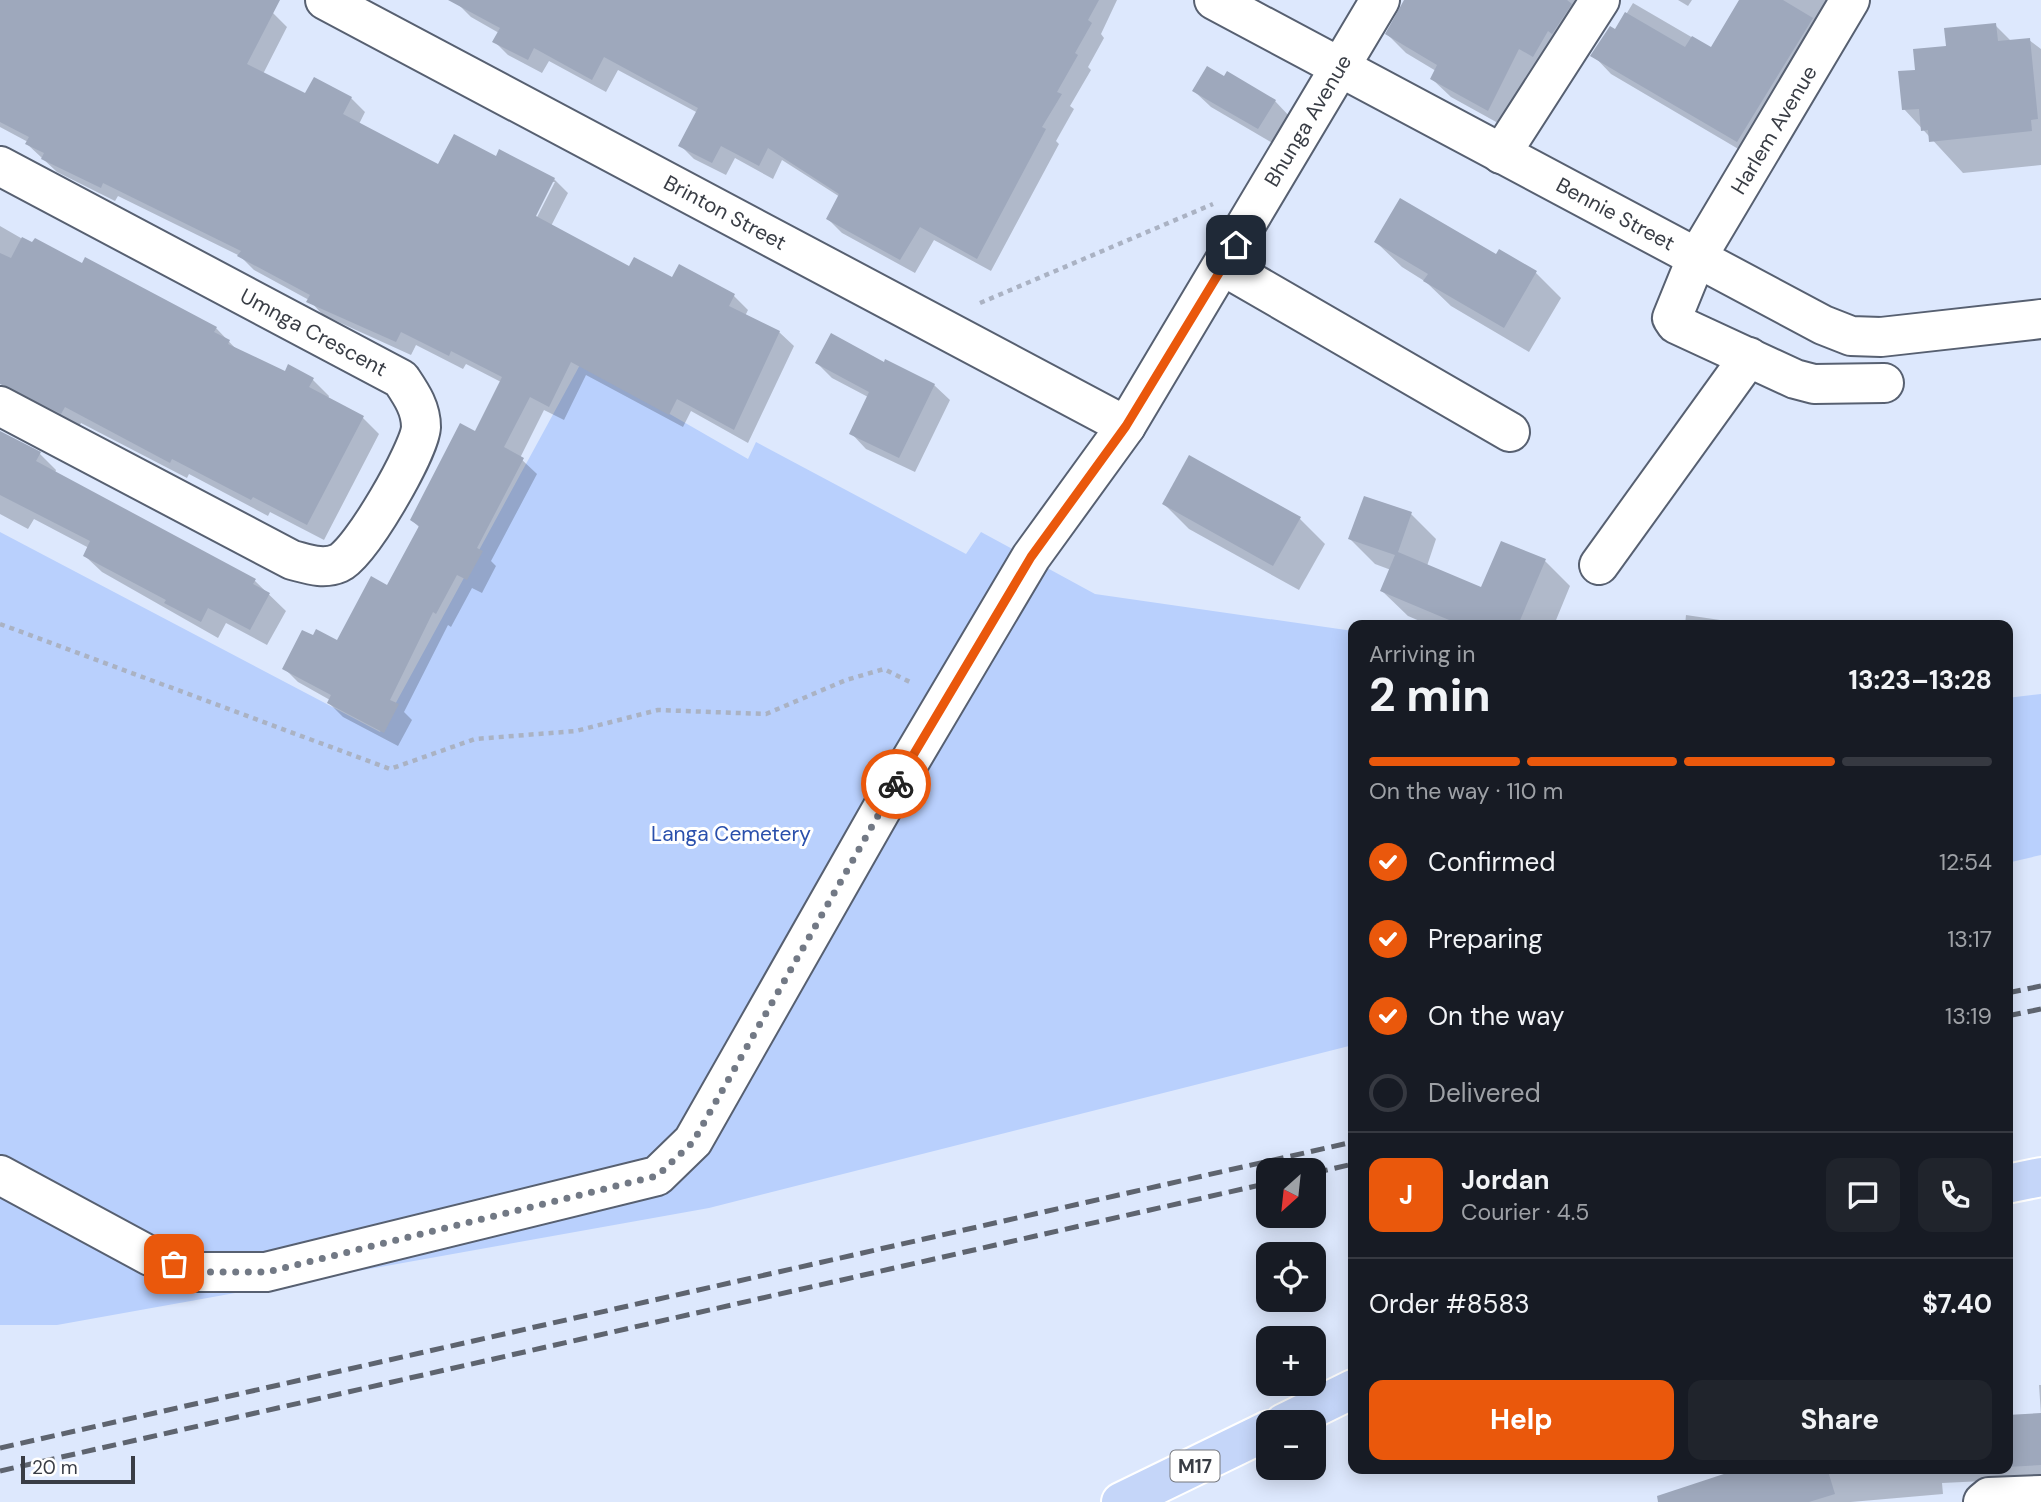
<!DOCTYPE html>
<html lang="en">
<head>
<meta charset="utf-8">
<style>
  body { margin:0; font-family:"DM Sans",sans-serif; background:#20242c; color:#f1f3f6; height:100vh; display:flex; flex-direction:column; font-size:26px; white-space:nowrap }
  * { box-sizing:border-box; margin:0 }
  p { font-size:23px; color:#9ea1a6 }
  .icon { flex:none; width:38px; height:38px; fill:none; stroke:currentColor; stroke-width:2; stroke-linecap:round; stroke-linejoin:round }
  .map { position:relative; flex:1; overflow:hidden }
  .sheet { position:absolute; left:1348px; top:620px; width:665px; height:854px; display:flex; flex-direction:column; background:#171b24; border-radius:14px; box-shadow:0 4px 18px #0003 }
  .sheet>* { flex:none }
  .needle { width:46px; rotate:207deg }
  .controls { position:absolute; left:1256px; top:1158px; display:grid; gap:14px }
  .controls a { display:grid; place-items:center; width:70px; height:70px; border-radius:14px; background:#171b24; box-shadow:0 4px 18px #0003; font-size:35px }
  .scale { position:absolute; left:21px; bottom:18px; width:114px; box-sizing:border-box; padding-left:7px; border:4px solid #393d45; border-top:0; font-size:19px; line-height:24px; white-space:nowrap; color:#393d45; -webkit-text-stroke:5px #fff; paint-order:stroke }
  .pin { position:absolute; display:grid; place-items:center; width:60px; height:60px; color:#fff; margin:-30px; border-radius:14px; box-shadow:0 4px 10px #0006 }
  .courier { position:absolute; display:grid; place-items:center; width:70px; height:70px; margin:-35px; border:5px solid #ea580c; border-radius:50%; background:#fff; color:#222; box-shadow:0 2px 9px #0007 }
  .overview em { font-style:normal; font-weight:700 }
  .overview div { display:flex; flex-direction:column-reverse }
  .overview { display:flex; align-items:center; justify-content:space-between; height:119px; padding:0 21px }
  h1 { font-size:46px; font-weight:700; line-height:52px }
  .bar { display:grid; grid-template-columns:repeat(4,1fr); gap:10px 7px; align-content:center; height:84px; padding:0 21px }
  .bar i { height:9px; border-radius:5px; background:#363941 }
  .bar .selected { background:#ea580c }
  .bar p { grid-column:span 4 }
  .line { display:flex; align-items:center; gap:18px; padding:0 21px; border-top:2px solid #363941 }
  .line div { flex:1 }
  .round { display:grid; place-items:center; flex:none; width:74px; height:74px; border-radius:14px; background:#20242c }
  ol { padding:0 21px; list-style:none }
  li { display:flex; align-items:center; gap:21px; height:77px }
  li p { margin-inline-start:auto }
  li .icon { padding:7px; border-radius:50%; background:#ea580c; color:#fff; stroke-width:4 }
  li:last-child { color:#9ea1a6 }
  li i { width:38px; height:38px; border:4px solid #363941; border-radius:50% }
  .action { display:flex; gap:14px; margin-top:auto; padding:14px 21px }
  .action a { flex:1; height:80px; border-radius:14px; background:#ea580c; color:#fff; font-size:28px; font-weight:700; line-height:80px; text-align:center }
  .action a+a { background:#20242c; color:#f1f3f6 }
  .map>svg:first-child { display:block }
  .green { fill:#b9d0fd }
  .shadow { fill:#0003; fill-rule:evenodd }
  .building { fill:#9ea8bc }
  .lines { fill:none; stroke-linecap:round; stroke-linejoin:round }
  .minor-casing { stroke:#576071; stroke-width:42 }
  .major-casing { stroke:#fff; stroke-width:42 }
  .path { stroke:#aab2c3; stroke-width:4.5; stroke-dasharray:5 5; stroke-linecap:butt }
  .minor { stroke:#fff; stroke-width:38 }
  .major { stroke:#c5d6f9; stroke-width:38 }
  .rail { stroke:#5e646f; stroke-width:5; stroke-dasharray:14 7; stroke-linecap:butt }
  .done { stroke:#727985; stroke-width:7; stroke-dasharray:0 12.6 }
  .route { stroke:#ea580c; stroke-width:9 }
  .labels { text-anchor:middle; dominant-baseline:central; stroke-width:6; stroke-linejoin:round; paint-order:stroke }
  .shield { fill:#fff; stroke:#74777d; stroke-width:2 }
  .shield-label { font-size:19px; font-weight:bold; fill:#393d45 }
  .street-label { font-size:21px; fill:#393d45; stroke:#fff }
  .park-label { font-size:21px; fill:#2a50ac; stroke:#fff }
</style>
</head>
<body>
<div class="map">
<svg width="2041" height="1502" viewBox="0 0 2041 1502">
  <rect width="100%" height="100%" fill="#dde8fd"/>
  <!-- green -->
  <g class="green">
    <path d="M 581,363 L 748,459 L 756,442 L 966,554 L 981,532 L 1095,594 L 1353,631 L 1353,1045 L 709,1208 L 57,1325 L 0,1325 L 0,532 L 380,732 Z"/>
    <path d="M 2041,694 L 2041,855 L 2007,863 L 2007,698 Z"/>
  </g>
  <!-- shadow -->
  <g class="shadow">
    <path d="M 0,0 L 248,0 L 273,13 L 287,27 L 263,74 L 306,96 L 351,98 L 365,112 L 359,124 L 439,167 L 496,159 L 554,179 L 568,193 L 551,226 L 630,269 L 734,296 L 748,310 L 745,316 L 779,332 L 794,346 L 748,443 L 691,411 L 683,427 L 586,375 L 564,420 L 544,410 L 520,458 L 537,474 L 491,561 L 496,566 L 482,593 L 472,588 L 451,627 L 448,625 L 404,712 L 412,720 L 398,746 L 343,717 L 329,703 L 330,700 L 298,682 L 284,668 L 337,642 L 388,587 L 420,528 L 412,520 L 476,434 L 501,382 L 466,364 L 463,369 L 416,345 L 411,355 L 323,315 L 309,300 L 254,270 L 240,256 L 118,196 L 115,201 L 57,172 L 27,144 L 28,142 L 0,127 ZM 551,182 L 555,182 L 533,225 L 530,223 Z"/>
    <path d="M 459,0 L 1117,0 L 1101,34 L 1104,38 L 1088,67 L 1091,70 L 1070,106 L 1074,109 L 1056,141 L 1059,144 L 991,271 L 934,240 L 915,273 L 842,233 L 828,219 L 840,197 L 782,160 L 773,179 L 735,158 L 726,175 L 694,159 L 680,145 L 698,113 L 618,70 L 606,92 L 549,61 L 542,73 L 508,55 L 494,41 L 499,33 L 471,17 L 457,3 Z"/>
    <path d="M 1406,0 L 1589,0 L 1507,128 L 1451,97 L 1432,79 L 1436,71 L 1406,53 L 1387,34 Z"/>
    <path d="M 1678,0 L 1692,0 L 1688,6 Z"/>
    <path d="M 1741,0 L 1855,0 L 1757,160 L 1611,74 L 1593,55 L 1616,31 L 1633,3 L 1712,49 Z"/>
    <path d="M 1995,25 L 2012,42 L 2029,40 L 2041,49 L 2041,165 L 1963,173 L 1904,109 L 1917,72 L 1948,48 Z"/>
    <path d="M 1194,91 L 1275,101 L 1291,118 L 1276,145 L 1211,107 Z"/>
    <path d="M 0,226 L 33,245 L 216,328 L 237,350 L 285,373 L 313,380 L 329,396 L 328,399 L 363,418 L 379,434 L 324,540 L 270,512 L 268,516 L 189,474 L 187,478 L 81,423 L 78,429 L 44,411 L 28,395 L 0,380 Z"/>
    <path d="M 1376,242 L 1497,256 L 1536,273 L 1561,298 L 1529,352 L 1451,306 L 1426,282 L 1402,267 Z"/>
    <path d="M 817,363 L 884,364 L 934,385 L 950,400 L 915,472 L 866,449 L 851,433 L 868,397 L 832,378 Z"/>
    <path d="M 0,441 L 40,454 L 56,470 L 55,473 L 255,581 L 286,611 L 267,645 L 226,623 L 218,638 L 102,572 L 85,556 L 89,548 L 34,519 L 28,529 L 0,514 Z"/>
    <path d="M 1164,504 L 1300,519 L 1325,544 L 1299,590 L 1189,529 Z"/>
    <path d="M 1411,514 L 1436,539 L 1427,566 L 1482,589 L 1545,561 L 1570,586 L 1554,625 L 1429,625 L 1408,616 L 1382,591 L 1391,570 L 1375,564 L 1350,539 Z"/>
    <path d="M 1686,615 L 1754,625 L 1685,625 Z"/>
    <path d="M 2039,1385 L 2041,1385 L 2041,1488 L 2005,1480 L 1942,1483 L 1943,1494 L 1851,1502 L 1704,1502 L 1748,1468 L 2007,1468 L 2007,1417 L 2041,1415 Z"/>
  </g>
  <!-- building -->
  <g class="building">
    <path d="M 0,0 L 280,0 L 247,64 L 305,93 L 314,77 L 352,97 L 343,114 L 438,164 L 454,134 L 496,156 L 499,149 L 555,178 L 536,216 L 629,266 L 634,257 L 672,277 L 679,264 L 735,294 L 729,306 L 780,331 L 734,430 L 677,399 L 669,415 L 571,362 L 549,407 L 530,397 L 504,447 L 524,458 L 477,548 L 483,551 L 467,580 L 457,575 L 436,614 L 433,612 L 390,700 L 399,704 L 384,733 L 327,703 L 331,695 L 282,669 L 302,630 L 313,635 L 316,629 L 337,640 L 371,576 L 387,585 L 419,526 L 410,520 L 460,423 L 475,431 L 502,377 L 451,351 L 449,356 L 401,332 L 396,342 L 306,302 L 310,295 L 237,256 L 241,251 L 103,183 L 101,188 L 41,159 L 44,153 L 25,144 L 29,137 L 0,122 Z"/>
    <path d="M 448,0 L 1099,0 L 1088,20 L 1092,23 L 1075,53 L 1078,55 L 1057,92 L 1062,94 L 1042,127 L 1046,129 L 977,259 L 920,227 L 900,260 L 826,219 L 839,194 L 768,148 L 759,166 L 721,146 L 712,163 L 678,146 L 698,108 L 604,57 L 592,80 L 534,48 L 528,60 L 492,42 L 500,28 Z"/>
    <path d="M 1404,0 L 1567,0 L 1572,4 L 1552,34 L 1548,31 L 1533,57 L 1519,49 L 1488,111 L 1430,79 L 1437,65 L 1385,34 Z"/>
    <path d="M 1739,0 L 1783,0 L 1813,18 L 1737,142 L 1590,56 L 1610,26 L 1615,29 L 1625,12 L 1685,47 L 1692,36 L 1711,47 Z"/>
    <path d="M 1996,23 L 1998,41 L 2030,38 L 2038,119 L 2031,120 L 2032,131 L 1929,142 L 1928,130 L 1921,131 L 1919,109 L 1902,110 L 1898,71 L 1915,70 L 1913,49 L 1946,46 L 1944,28 Z"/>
    <path d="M 1207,66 L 1224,76 L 1227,71 L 1276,100 L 1258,129 L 1192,91 Z"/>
    <path d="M 1400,198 L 1496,254 L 1499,249 L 1537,271 L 1504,328 L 1423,281 L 1428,274 L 1374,242 Z"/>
    <path d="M 22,237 L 32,242 L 35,238 L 82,263 L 85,257 L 217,327 L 214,332 L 230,340 L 228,344 L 285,371 L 288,364 L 314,378 L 309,387 L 364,416 L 307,525 L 253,497 L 251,500 L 172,459 L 170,463 L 65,407 L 61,414 L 0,384 L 0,253 L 11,258 Z"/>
    <path d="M 831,333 L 884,362 L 885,359 L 935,384 L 899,458 L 849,434 L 869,392 L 815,363 Z"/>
    <path d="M 0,431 L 41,452 L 36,461 L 256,579 L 253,584 L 270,593 L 250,630 L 208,608 L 201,622 L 164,603 L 166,600 L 83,556 L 90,541 L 0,495 Z"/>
    <path d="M 1189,455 L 1301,517 L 1273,566 L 1162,504 Z"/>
    <path d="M 1364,496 L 1412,512 L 1398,552 L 1481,587 L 1501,541 L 1546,559 L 1518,625 L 1461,625 L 1380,591 L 1395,555 L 1348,539 Z"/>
    <path d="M 2041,1413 L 2041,1465 L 2007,1467 L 2007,1415 Z"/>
    <path d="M 1742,1468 L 1827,1468 L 1835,1494 L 1809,1502 L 1658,1502 L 1657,1496 Z"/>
  </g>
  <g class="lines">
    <!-- minor casing -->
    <g class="minor-casing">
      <g id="minor">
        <path id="s1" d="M 325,0 L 1126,426"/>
        <path id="s2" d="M 1214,0 L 1823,325 L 1851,336 L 1881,337 L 2041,319"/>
        <path d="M 1850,0 L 1696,259 L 1672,318 L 1676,324 L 1795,379 L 1814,384 L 1884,383"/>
        <path d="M 1501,154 L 1600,0"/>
        <path id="s3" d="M 0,166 L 401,379 C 411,394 421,408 421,427 C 420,450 360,554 339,563 C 323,570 308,564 292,560 L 0,406"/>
        <path d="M 1223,266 L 1510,432"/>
        <path d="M 1599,565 L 1749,357"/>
        <path id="s4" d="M 0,1175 L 150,1256 L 198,1272 L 266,1272 L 657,1176 L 693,1141 L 884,805 L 1031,557 L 1126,426 L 1380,0"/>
        <path d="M 1983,1502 L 1989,1497 L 2041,1495"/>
      </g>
    </g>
    <!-- major casing -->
    <g class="major-casing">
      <g id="major">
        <path d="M 2007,1184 L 2041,1177"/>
        <path d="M 1284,1423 L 1353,1389"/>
        <path d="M 1121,1502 L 1269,1430"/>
      </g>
    </g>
    <!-- path -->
    <g class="path">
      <path d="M 980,303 L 1213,204"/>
      <path d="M 0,624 L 390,769 L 475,739 L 576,731 L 658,710 L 766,714 L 846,680 L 884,669 L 912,683"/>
    </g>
    <!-- minor -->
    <use href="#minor" class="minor"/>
    <!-- major -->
    <use href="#major" class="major"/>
    <!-- rail -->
    <g class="rail">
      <path d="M 2007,993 L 2041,986"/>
      <path d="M 2007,1016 L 2041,1009"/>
      <path d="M 1314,1173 L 1353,1164"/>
      <path d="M 0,1448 L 1353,1142"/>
      <path d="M 0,1471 L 1269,1183"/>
    </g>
  </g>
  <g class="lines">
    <!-- done -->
    <path class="done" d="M 174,1264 L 198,1272 L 267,1272 L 657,1176 L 693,1142 L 896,784"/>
    <!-- route -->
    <path class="route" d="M 896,784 L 1031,557 L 1126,426 L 1236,245"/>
  </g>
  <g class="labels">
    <!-- shield labels -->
    <rect class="shield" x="1170.5" y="1450.5" width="49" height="31" rx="5"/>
    <g class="shield-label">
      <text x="1195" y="1466">M17</text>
    </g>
    <!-- street labels -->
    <g class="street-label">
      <text stroke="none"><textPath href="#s4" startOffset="1934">Bhunga Avenue</textPath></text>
      <text transform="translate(1774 130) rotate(-59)">Harlem Avenue</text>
      <text stroke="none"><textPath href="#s1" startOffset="453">Brinton Street</textPath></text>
      <text stroke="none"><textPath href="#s2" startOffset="455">Bennie Street</textPath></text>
      <text stroke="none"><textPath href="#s3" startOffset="355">Umnga Crescent</textPath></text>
    </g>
    <!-- park labels -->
    <g class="park-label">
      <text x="731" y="834">Langa Cemetery</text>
    </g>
  </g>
</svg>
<div class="controls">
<a><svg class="needle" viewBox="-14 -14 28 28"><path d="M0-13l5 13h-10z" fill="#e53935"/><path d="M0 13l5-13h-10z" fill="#9ea1a6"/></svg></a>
<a><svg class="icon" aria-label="locate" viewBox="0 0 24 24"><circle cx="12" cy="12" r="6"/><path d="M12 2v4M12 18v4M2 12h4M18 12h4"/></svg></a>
<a>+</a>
<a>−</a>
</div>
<div class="scale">20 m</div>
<div class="pin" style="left:174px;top:1264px;background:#ea580c"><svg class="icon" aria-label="bag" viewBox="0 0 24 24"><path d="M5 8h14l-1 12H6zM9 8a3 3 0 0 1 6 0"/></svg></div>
<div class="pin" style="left:1236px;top:245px;background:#1f2937"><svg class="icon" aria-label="home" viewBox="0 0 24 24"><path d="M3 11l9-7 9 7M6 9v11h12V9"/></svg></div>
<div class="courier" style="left:896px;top:784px"><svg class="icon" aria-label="bike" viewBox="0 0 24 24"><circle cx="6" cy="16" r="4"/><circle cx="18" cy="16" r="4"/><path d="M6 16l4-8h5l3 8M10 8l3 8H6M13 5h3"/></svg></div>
<section class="sheet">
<div class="overview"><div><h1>2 min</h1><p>Arriving in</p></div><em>13:23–13:28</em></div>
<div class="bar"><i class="selected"></i><i class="selected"></i><i class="selected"></i><i></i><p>On the way · 110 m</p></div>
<ol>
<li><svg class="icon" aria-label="check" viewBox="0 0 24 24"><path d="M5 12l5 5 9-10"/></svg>Confirmed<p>12:54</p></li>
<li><svg class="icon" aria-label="check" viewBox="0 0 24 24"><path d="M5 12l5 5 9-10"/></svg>Preparing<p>13:17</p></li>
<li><svg class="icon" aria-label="check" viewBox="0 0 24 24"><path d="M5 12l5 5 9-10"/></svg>On the way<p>13:19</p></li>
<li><i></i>Delivered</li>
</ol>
<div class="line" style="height:126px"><b class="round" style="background:#ea580c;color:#fff">J</b><div><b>Jordan</b><p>Courier · 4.5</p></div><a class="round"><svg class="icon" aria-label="chat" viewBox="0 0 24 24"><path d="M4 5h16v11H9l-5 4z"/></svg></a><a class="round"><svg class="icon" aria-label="phone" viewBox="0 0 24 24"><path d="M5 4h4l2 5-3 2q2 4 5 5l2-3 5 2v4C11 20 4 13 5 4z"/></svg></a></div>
<div class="line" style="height:91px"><div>Order #8583</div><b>$7.40</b></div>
<div class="action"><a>Help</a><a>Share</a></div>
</section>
</div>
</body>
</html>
